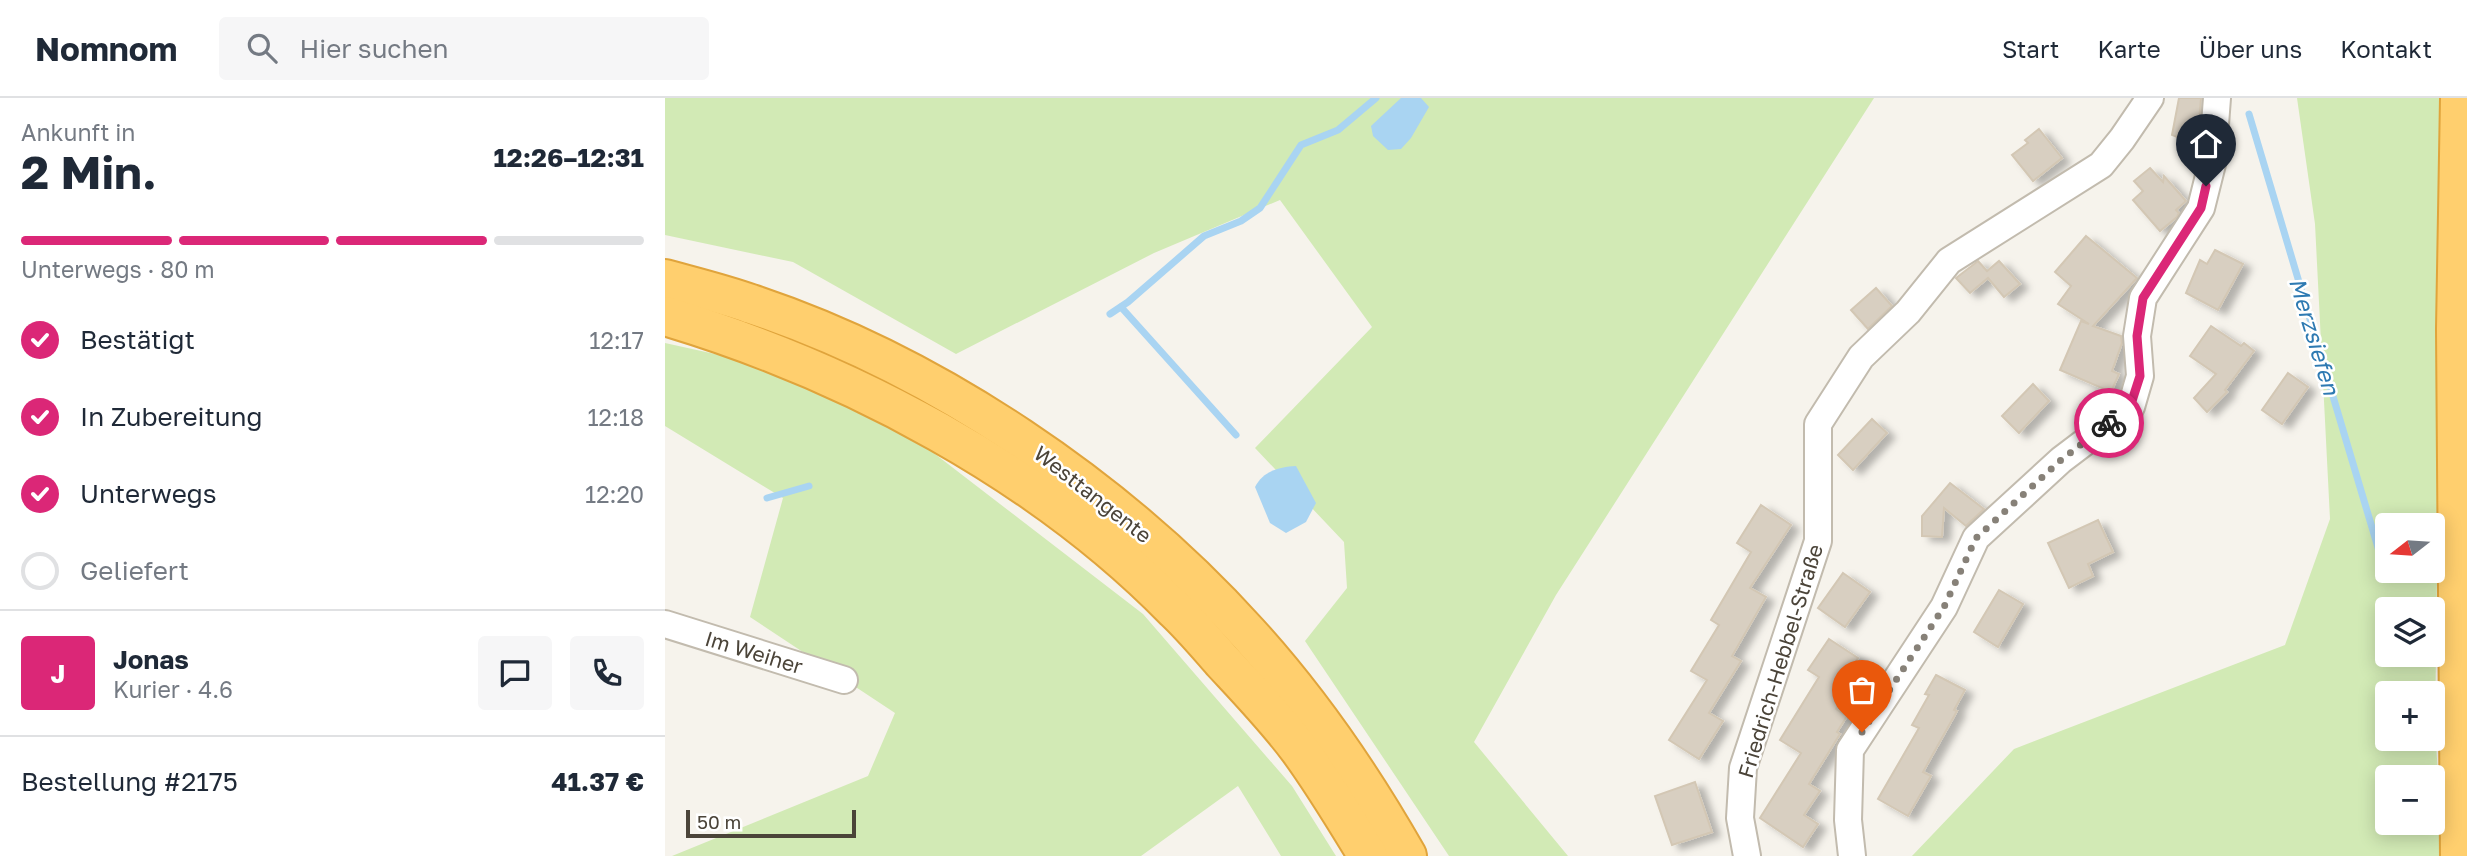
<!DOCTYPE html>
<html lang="de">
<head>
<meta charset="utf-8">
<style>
  body { margin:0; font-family:"Golos Text",sans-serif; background:#f6f6f7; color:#1f2937; height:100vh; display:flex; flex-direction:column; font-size:26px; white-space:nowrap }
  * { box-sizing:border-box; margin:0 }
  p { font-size:23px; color:#747a83 }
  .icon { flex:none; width:38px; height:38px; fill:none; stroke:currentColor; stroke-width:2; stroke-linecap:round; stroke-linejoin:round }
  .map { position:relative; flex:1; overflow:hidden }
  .details { display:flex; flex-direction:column; background:#fff; width:665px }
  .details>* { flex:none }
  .needle { width:46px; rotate:253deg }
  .controls { position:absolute; left:1710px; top:415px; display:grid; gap:14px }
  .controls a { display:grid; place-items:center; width:70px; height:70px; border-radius:7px; background:#fff; box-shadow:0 4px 18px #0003; font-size:35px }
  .scale { position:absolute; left:21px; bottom:18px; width:170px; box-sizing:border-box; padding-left:7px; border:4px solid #4b4439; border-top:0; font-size:19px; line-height:24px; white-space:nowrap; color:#4b4439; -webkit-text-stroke:5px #fff; paint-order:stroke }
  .pin { position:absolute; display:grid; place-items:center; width:60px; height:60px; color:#fff; margin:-72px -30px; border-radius:50% 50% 50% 0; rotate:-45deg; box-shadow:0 0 7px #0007 }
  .pin .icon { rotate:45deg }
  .courier { position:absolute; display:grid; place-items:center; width:70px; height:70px; margin:-35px; border:5px solid #db2777; border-radius:50%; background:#fff; color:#222; box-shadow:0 2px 9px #0007 }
  .summary em { font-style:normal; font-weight:700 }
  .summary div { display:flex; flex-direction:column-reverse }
  .summary { display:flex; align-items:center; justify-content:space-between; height:119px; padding:0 21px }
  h1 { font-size:46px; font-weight:700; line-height:52px }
  .bar { display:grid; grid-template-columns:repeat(4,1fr); gap:10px 7px; align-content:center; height:84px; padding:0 21px }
  .bar i { height:9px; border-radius:5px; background:#e0e1e3 }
  .bar .active { background:#db2777 }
  .bar p { grid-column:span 4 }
  .line { display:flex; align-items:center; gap:18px; padding:0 21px; border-top:2px solid #e0e1e3 }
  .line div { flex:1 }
  .round { display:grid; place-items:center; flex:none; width:74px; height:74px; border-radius:7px; background:#f6f6f7 }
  ol { padding:0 21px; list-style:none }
  li { display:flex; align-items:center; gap:21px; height:77px }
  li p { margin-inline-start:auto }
  li .icon { padding:7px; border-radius:50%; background:#db2777; color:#fff; stroke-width:4 }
  li:last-child { color:#747a83 }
  li i { width:38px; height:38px; border:4px solid #e0e1e3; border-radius:50% }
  header { display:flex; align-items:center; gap:42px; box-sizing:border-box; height:98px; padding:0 35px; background:#fff; border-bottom:2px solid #e0e1e3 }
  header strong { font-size:33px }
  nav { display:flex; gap:38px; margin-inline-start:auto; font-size:24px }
  .search { width:490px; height:63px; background:#f6f6f7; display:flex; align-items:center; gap:18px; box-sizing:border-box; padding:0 24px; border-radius:7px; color:#747a83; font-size:26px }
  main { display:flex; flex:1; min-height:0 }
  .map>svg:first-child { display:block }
  .green { fill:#d2eab5; fill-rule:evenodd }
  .water { fill:#a9d4f2 }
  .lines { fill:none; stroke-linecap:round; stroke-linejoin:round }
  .stream { stroke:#a9d4f2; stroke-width:7 }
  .building { fill:#d8cfc1; stroke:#d3c7b4; stroke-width:2; filter:url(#shadow) }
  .minor-casing { stroke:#c2bbae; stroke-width:30 }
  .highway-casing { stroke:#e0a43c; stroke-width:42 }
  .minor { stroke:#fff; stroke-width:26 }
  .highway { stroke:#ffcf6e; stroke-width:38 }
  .done { stroke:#878178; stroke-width:7; stroke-dasharray:0 12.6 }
  .route { stroke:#db2777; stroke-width:9 }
  .labels { text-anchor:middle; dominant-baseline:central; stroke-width:5; stroke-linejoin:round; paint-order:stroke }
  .street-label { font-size:21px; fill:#4b4439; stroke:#fff }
  .water-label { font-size:23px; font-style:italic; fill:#2e7ab2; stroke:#fff }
</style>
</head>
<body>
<header>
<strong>Nomnom</strong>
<div class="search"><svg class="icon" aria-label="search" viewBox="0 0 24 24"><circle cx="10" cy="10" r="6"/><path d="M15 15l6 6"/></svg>Hier suchen</div>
<nav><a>Start</a><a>Karte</a><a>Über uns</a><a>Kontakt</a></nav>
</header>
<main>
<section class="details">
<div class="summary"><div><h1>2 Min.</h1><p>Ankunft in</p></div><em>12:26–12:31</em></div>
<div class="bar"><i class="active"></i><i class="active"></i><i class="active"></i><i></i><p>Unterwegs · 80 m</p></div>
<ol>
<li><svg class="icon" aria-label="check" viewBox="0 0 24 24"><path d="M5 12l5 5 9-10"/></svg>Bestätigt<p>12:17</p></li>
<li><svg class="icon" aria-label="check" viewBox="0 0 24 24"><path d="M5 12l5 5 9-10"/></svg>In Zubereitung<p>12:18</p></li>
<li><svg class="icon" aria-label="check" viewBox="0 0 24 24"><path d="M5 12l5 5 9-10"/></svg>Unterwegs<p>12:20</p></li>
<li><i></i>Geliefert</li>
</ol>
<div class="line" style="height:126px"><b class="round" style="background:#db2777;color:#fff">J</b><div><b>Jonas</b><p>Kurier · 4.6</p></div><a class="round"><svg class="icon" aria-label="chat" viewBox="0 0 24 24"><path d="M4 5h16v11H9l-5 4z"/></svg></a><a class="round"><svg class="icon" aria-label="phone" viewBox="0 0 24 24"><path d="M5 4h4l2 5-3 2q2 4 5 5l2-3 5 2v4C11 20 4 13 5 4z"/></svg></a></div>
<div class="line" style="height:91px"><div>Bestellung #2175</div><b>41.37 €</b></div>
</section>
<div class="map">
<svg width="1802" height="758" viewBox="0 0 1802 758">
  <defs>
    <filter id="shadow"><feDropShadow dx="8" dy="4.5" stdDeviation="3.5" flood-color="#0004"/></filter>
  </defs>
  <rect width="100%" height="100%" fill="#f6f3ec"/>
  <!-- green -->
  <g class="green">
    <path d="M 0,0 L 1209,0 L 891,497 L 809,644 L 903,758 L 784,758 L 640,543 L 682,490 L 679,444 L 590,350 L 707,229 L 615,102 L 489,155 L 291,256 L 128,164 L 0,137 Z"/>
    <path d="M 1632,0 L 1778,0 L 1770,633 L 1779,758 L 1247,758 L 1349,651 L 1620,547 L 1665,421 L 1650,126 ZM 1722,427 L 1768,427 L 1768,472 L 1722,472 ZM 1722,511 L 1768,511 L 1768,556 L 1722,556 ZM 1722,595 L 1768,595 L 1768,640 L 1722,640 ZM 1722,679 L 1768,679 L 1768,724 L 1722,724 Z"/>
    <path d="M 0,245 L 68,260 L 231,326 L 478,516 L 627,688 L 671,758 L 616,758 L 573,688 L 476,758 L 7,758 L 203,678 L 230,615 L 85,519 L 118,400 L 0,328 Z"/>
  </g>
  <!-- water -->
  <g class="water">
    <path d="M 736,0 L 756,0 L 764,9 L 746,40 L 736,51 L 723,52 L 708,38 L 706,28 Z"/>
    <path d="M 631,368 L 651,405 L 641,424 L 621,435 L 605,425 L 590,389 C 598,373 614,369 631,368 Z"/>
  </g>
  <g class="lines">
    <!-- stream -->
    <g class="stream">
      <path d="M 1584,16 L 1714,453 L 1722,453"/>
      <path d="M 456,209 L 571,337"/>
      <path d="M 445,216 L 463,204 L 539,138 L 576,123 L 595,110 L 636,47 L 673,32 L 711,0"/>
      <path d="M 102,400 L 144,388"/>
    </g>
  </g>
  <!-- building -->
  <g class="building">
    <path d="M 1514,0 L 1536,0 L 1532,47 L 1507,37 Z"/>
    <path d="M 1374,31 L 1397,60 L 1368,83 L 1347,57 L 1363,45 L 1360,42 Z"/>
    <path d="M 1485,70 L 1498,84 L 1499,78 L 1521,103 L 1511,112 L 1514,115 L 1512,119 L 1495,133 L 1468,102 L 1478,93 L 1469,83 Z"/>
    <path d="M 1421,138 L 1472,180 L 1428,228 L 1456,238 L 1457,245 L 1447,273 L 1454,276 L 1446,294 L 1395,272 L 1416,223 L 1424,226 L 1393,206 L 1406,188 L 1390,174 Z"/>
    <path d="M 1550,152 L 1578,166 L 1553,212 L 1521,195 L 1535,162 L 1542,166 Z"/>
    <path d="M 1313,163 L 1322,173 L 1334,163 L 1355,186 L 1339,199 L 1323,180 L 1305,195 L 1291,180 Z"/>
    <path d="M 1211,190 L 1227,208 L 1203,231 L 1186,212 Z"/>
    <path d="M 1546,228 L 1576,248 L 1579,245 L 1589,253 L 1560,292 L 1562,294 L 1542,314 L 1529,300 L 1551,276 L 1525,258 Z"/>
    <path d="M 1623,275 L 1643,289 L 1617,326 L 1597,312 Z"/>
    <path d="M 1368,286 L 1384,303 L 1354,335 L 1337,318 Z"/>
    <path d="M 1207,321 L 1222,335 L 1188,372 L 1173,357 Z"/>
    <path d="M 1285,385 L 1319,411 L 1301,428 L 1279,410 L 1277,439 L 1257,438 L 1257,418 Z"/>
    <path d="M 1096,407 L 1126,427 L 1085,490 L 1101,499 L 1067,558 L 1076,563 L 1044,615 L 1058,623 L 1034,661 L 1004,642 L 1042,582 L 1026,573 L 1054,527 L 1046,522 L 1086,454 L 1072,445 Z"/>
    <path d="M 1433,422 L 1448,454 L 1423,466 L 1428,478 L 1404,490 L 1383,445 Z"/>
    <path d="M 1178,475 L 1205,494 L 1180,529 L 1153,510 Z"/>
    <path d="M 1334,492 L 1358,506 L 1333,549 L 1309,534 Z"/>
    <path d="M 1164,541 L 1193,560 L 1176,585 L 1184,591 L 1171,611 L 1182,618 L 1172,634 L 1175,636 L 1144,686 L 1155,693 L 1139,717 L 1153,726 L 1138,749 L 1095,720 L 1136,655 L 1115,642 L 1154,579 L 1143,572 Z"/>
    <path d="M 1271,577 L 1300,592 L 1289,612 L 1292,613 L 1258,674 L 1266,678 L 1243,718 L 1213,701 L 1254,630 L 1247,627 L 1264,597 L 1260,596 Z"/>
    <path d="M 1030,684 L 1047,734 L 1007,747 L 990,698 Z"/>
  </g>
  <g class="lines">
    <!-- minor casing -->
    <g class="minor-casing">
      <g id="minor">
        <path d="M 0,526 L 179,582"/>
        <path d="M 1082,758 L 1075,720 L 1078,670 L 1153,443 L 1153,326 L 1196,259 L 1243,214 L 1284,163 L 1436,67 L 1457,41 L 1485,0"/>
        <path d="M 1187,758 L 1183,722 L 1185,652 L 1279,509 L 1311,440 L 1396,362 L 1466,309 L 1475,278 L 1472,238 L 1478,200 L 1536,110 L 1547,66 L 1552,0"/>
      </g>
    </g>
    <!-- highway casing -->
    <g class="highway-casing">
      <g id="highway">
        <path d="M 1795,0 L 1791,231 L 1795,758"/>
        <path d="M 0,181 C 29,189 58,196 86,206 C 270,267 454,392 583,535 C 644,602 697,679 742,758"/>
        <path d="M 0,218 C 184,273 375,374 510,512 C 527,528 542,546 557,563 C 583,591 611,620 634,651 C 659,685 681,722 703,758"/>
      </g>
    </g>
    <!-- minor -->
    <use href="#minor" class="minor"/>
    <!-- highway -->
    <use href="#highway" class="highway"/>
  </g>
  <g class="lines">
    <!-- done -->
    <path class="done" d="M 1197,634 L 1279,509 L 1311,440 L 1396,362 L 1444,325"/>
    <!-- route -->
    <path class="route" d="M 1444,325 L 1465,309 L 1475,278 L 1472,238 L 1478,200 L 1536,110 L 1541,88"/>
  </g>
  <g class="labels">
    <!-- street labels -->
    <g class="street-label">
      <text transform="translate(428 396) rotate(38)">Westtangente</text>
      <text transform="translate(89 554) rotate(17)">Im Weiher</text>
      <text transform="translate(1115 563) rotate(-73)">Friedrich-Hebbel-Straße</text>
    </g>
    <!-- water labels -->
    <g class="water-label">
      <text transform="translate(1650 238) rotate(73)">Merzsiefen</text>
    </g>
  </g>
</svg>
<div class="controls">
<a><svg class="needle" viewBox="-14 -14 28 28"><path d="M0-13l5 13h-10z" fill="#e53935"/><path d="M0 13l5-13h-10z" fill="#747a83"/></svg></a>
<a><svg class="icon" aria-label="layers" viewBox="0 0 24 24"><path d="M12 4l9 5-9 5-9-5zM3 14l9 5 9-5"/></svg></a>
<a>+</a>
<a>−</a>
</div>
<div class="scale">50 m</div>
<div class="pin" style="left:1197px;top:634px;background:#ea580c"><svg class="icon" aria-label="bag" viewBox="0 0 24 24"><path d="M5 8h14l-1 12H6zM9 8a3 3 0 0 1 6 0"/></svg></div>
<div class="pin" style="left:1541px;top:88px;background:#1f2937"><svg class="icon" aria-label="home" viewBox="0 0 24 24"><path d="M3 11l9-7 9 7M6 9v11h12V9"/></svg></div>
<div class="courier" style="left:1444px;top:325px"><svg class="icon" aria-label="bike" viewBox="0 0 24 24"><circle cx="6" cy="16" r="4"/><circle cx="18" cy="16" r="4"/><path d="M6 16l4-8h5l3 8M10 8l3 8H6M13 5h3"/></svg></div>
</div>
</main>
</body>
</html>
